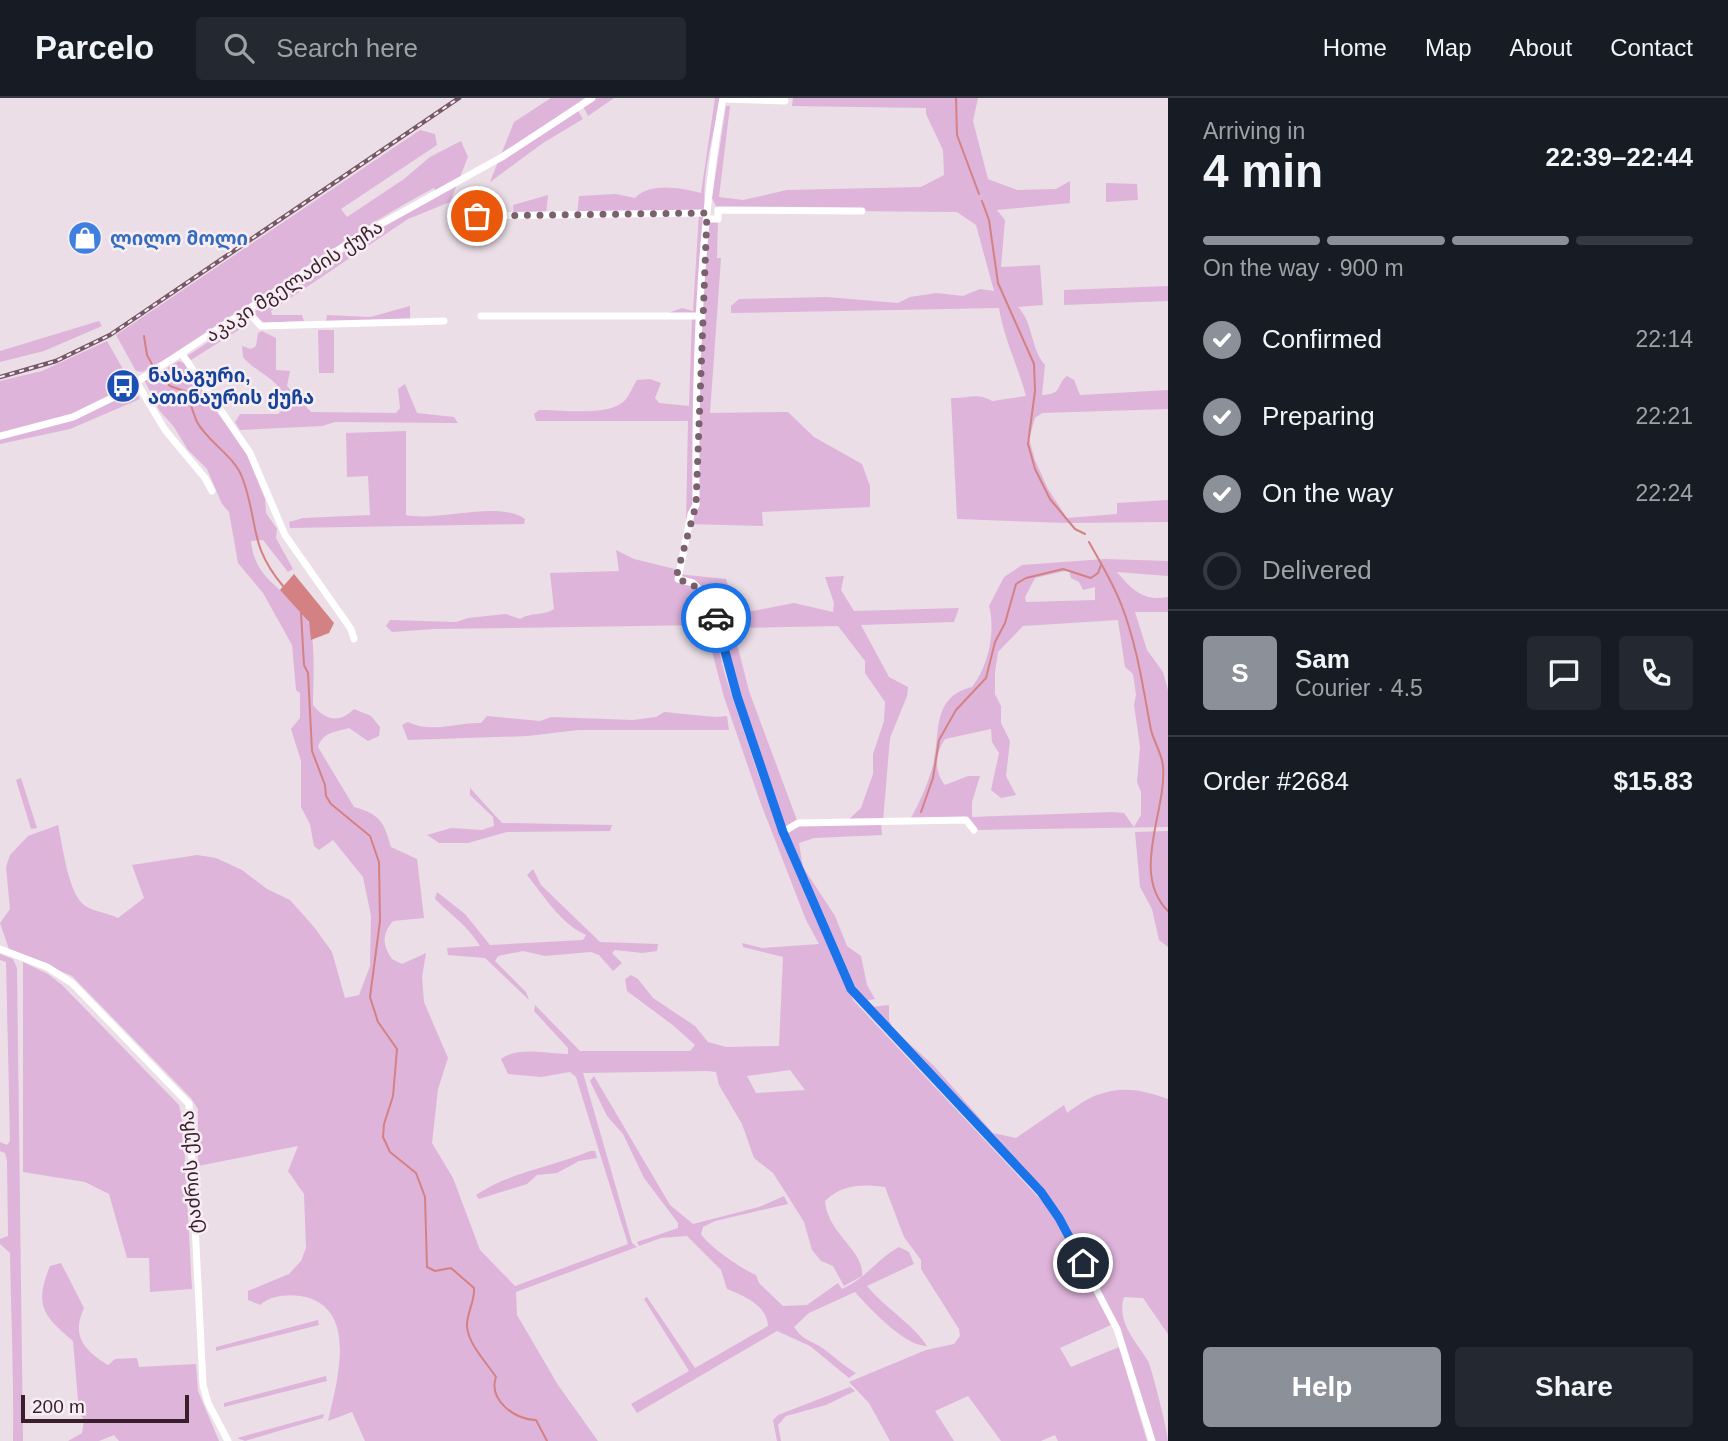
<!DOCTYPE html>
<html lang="en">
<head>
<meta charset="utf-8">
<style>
  body { margin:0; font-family:Arial,"Noto Sans Georgian",sans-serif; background:#242831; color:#f1f3f6; height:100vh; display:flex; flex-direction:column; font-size:26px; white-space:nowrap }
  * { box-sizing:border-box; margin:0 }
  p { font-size:23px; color:#9ea1a6 }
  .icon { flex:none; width:38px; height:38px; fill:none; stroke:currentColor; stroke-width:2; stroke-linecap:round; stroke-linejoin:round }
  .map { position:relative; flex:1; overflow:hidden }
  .sheet { display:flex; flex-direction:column; background:#171b24; width:560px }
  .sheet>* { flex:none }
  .scale { position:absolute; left:21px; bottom:18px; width:168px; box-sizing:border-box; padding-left:7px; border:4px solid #3b1e2c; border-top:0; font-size:19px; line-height:24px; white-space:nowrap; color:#3b1e2c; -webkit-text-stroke:5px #f7eef4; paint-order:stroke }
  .pin { position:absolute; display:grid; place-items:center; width:60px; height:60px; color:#fff; margin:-30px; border:4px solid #fff; border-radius:50%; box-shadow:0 2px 7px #0007 }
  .courier { position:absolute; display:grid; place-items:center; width:70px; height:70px; margin:-35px; border:5px solid #1a73e8; border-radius:50%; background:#fff; color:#222; box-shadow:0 2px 9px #0007 }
  .summary em { font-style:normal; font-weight:700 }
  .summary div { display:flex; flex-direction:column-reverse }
  .summary { display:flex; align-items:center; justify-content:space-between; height:119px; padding:0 35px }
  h1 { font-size:46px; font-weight:700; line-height:52px }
  .bar { display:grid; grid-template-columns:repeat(4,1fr); gap:10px 7px; align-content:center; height:84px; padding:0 35px }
  .bar i { height:9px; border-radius:5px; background:#363941 }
  .bar .current { background:#8c9099 }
  .bar p { grid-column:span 4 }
  .line { display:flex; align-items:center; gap:18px; padding:0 35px; border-top:2px solid #363941 }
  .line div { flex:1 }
  .round { display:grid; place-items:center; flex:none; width:74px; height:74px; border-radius:7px; background:#242831 }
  ol { padding:0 35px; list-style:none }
  li { display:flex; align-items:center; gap:21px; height:77px }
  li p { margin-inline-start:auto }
  li .icon { padding:7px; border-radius:50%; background:#8c9099; color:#fff; stroke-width:4 }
  li:last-child { color:#9ea1a6 }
  li i { width:38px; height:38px; border:4px solid #363941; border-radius:50% }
  .primary-button { display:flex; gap:14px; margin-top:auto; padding:14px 35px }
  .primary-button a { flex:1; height:80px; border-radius:7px; background:#8c9099; color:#fff; font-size:28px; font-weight:700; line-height:80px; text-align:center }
  .primary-button a+a { background:#242831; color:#f1f3f6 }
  header { display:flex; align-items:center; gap:42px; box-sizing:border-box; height:98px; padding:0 35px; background:#171b24; border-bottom:2px solid #363941 }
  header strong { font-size:33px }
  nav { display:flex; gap:38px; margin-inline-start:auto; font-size:24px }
  .search { width:490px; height:63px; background:#242831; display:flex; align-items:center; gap:18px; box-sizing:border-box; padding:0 24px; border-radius:7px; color:#9ea1a6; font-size:26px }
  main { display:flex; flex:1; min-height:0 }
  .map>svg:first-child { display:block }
  .green { fill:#deb4db; fill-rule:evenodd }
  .water { fill:#d48184 }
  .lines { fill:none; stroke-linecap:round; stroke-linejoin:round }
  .stream { stroke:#d48184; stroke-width:2 }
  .minor { stroke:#fff; stroke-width:7 }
  .rail-casing { stroke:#775867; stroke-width:4.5 }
  .rail { stroke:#f7eef4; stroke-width:2; stroke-dasharray:5; stroke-linecap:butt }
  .done { stroke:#79616d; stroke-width:7; stroke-dasharray:0 12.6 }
  .route { stroke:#1a73e8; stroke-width:9 }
  .labels { text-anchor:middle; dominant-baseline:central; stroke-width:5; stroke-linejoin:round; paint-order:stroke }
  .shop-label { font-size:19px; font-weight:bold; fill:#366cbe; stroke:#f7eef4; text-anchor:start }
  .street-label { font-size:19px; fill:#3b1e2c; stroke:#f7eef4 }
  .transit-label { font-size:19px; font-weight:bold; fill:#164399; stroke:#f7eef4; text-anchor:start }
</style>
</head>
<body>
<header>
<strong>Parcelo</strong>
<div class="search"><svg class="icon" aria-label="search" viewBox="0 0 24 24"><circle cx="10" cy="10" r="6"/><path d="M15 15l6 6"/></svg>Search here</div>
<nav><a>Home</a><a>Map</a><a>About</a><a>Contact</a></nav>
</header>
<main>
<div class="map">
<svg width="1168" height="1343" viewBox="0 0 1168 1343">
  <rect width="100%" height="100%" fill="#ebdee6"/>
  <!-- green -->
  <g class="green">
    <path d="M 551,0 L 585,0 L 537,33 L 539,39 L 578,13 L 583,21 L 543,45 L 490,84 L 514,24 Z"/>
    <path d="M 595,0 L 614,0 L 588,18 L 583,8 Z"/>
    <path d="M 715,0 L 721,0 C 714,34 698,88 707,121 L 718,121 L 717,160 L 721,160 L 710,315 L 788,314 L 814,339 L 862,366 L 870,388 L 870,409 L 762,414 L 763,428 L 686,426 L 688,323 L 536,323 L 534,316 L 539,312 C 560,311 611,320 626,301 C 630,296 633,288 637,282 L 650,281 L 661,285 L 655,300 L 659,305 L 689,308 L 692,219 L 660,218 L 682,210 L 693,213 L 699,115 L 577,117 L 579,98 L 616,96 L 635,100 C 650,84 681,90 701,95 Z"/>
    <path d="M 793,0 L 978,0 L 973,23 L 988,81 L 1017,92 L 1056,91 L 1070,83 L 1070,105 L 997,112 L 1005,122 L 1001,169 L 1040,167 L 1043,207 L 1018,209 C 1034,226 1030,250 1045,267 L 1042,297 C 1064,296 1055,287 1067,278 L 1074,282 L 1080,297 L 1168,292 L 1168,311 L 1042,315 L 1035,320 L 1029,341 L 1035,362 L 1048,391 L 1067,420 L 1117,416 L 1117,405 L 1168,402 L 1168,424 L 1065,425 L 957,421 L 951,300 C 967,301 977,294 992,303 L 1026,298 C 1018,268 1004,241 999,210 L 731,215 L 731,208 L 739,201 L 827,199 L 898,205 L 910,199 L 937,195 L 963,198 L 980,191 L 994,193 L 976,127 L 957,114 L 718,112 L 712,100 L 726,8 L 730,8 L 719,99 L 743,102 L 787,92 L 921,89 L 944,77 L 943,52 L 926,16 L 926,10 L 792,8 Z"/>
    <path d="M 420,32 L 435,36 L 437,47 L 341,111 L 347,119 L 404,81 L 430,59 L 461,43 L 468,59 L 450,104 L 408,121 L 271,213 L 272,217 L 302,217 L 304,223 L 260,225 L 253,215 L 374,134 L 439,98 L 434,90 C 332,143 244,220 142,274 L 136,273 L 116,237 Z"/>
    <path d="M 1106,85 L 1137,86 L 1138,102 L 1106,104 Z"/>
    <path d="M 548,97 L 546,117 L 514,118 L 513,107 Z"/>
    <path d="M 1168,188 L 1168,203 L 1064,207 L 1064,192 Z"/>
    <path d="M 410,208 L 410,221 L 326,224 L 327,217 L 370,219 Z"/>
    <path d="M 245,220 L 248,226 L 191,262 L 187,258 Z"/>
    <path d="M 99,223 L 102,228 L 44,253 L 0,264 L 0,253 Z"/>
    <path d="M 318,232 L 334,232 L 334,275 L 319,275 Z"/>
    <path d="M 262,233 L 276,240 L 276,272 L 290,273 L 287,288 L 311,314 L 396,315 L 400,310 L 398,291 L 405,286 L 417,315 L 454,319 L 458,325 L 335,324 L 322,328 L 240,332 L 235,324 L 240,316 L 278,316 L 284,311 C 289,283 256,276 243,259 L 242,248 L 251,251 L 256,248 L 258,235 Z"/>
    <path d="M 107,243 L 140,301 L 70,331 L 0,346 L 0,283 L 42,273 Z"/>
    <path d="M 179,263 L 184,265 L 247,357 L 265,401 L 266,415 L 277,431 L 276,440 L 293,471 L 288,474 L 263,442 L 251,443 C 255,488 295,492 309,526 C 316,543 313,587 313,607 C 325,622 339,626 354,611 L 371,618 L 380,629 L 379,638 L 368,643 L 349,630 C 335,634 323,634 318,649 L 354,709 C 380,716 384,724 391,749 L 417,761 L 424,820 L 393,823 C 382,836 382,847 392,861 L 402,866 L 426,855 L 422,879 L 424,904 L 448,960 L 438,991 L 432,1045 L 453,1080 L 480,1152 L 515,1188 L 628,1146 L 576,979 L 570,974 L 541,979 L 508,976 L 501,961 C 519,948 547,956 568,956 L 568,950 L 534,913 L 535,907 L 580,953 L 690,953 L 695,947 L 674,928 L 627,893 L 625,881 L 631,877 L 638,881 L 653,900 L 695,928 L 708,944 L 726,949 L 779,948 L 783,859 L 743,849 L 742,845 L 762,850 L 819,846 L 806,822 L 761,706 L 724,599 L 705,527 L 434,531 L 392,534 L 386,528 L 390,522 L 456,524 L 468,520 L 506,516 L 520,521 C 531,514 543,518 554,511 L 550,475 L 619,473 L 616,452 L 634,461 L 675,471 L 675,482 L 691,488 L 706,500 L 725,577 L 758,676 L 789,758 L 853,902 L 1055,1117 L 1111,1227 L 1060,1250 L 1071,1269 L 1119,1249 L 1147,1343 L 1058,1343 L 1055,1337 L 1041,1343 L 1001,1343 L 968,1298 L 935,1313 L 954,1343 L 890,1343 L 869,1305 L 849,1284 L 926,1252 L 954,1246 L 960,1238 L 959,1231 L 921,1171 L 921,1162 L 904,1139 L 885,1089 C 863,1086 842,1086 825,1103 C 827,1135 865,1153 862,1178 L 844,1188 L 833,1168 L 821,1163 L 812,1152 L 804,1124 L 784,1092 L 773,1075 L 754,1060 L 742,1026 L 719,987 L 716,974 L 707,973 L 583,975 L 632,1145 L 637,1149 L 516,1194 L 517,1217 L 558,1287 L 598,1343 L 365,1343 L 352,1314 L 328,1323 C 337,1284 360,1207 300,1198 C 286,1196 270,1198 260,1207 L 248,1202 L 248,1193 L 289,1176 L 301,1163 L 306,1150 L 304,1096 L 288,1073 L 298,1048 L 198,1068 L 198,1011 L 191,1000 L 72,878 L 9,851 L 0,825 L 10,811 L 6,769 L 10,757 L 28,738 L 58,727 C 63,748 68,799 87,809 C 96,814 108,815 118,820 L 144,800 L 132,767 L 197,757 L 216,760 L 242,772 L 267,791 L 290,802 L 314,829 L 332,854 L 345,900 L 359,897 L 370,868 L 371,818 L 363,779 L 333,742 L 319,752 L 314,748 L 310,726 L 301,709 L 301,663 L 291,631 L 300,620 L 300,595 L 296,592 L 292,547 L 263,495 L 238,465 L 229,414 L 222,406 L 207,371 L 188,352 L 174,329 L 159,312 L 145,283 ZM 790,972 L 805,992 L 756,995 L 747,978 Z"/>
    <path d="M 406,333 L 406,417 C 438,424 499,402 525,421 L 524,426 L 290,430 L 289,424 L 303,420 L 370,417 L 368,378 L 347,379 L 346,335 Z"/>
    <path d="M 1105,461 L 1168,463 L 1168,478 L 1117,474 C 1131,491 1144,504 1168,499 L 1168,514 L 1135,514 L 1147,552 L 1163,574 L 1168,592 L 1168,729 L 974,732 L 966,722 L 909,723 C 918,709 929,683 933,667 C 941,635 931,599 972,589 C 988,569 996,534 989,508 L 1004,479 L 1022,467 ZM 1069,472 L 1071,480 L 1079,484 L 1083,492 L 1095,489 L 1095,502 L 1026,504 L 1025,499 L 1035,480 ZM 1118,522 L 1125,569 L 1133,576 L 1136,597 L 1134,607 L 1140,649 L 1137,684 L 1141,694 L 1141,717 L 1134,729 L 1124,715 L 1112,714 L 972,719 L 972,704 L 980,678 L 968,678 L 945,687 C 933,673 936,654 945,641 L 991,631 L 992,644 L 999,655 L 991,692 L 1001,700 L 1016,697 L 1006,678 L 1010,643 L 1001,625 L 1001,608 L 995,596 L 995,574 L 998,554 L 1023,528 Z"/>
    <path d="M 677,476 L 726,481 L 737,516 L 794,505 L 833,514 L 834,505 L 825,479 L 844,478 L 841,492 L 854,513 L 959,510 L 954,524 L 861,527 L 889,579 L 908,589 L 907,598 L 890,640 L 883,723 L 847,723 L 861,710 L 873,676 L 873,656 L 884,623 L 885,604 L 865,575 L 865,563 L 838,528 L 733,530 L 749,593 L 798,725 L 881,726 L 882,737 L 814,740 L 799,745 L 803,769 L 835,818 L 847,848 L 861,858 L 867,887 L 875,901 L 863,903 L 858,897 L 783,734 L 709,500 Z"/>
    <path d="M 664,614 L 715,619 L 727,618 L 729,632 L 578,632 L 528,638 L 408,642 L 402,627 L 408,624 C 432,636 456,624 481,625 L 487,618 L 540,623 L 551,619 L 633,622 L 656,619 Z"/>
    <path d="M 21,680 L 37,730 L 31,731 L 16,682 Z"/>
    <path d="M 470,690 L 502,725 L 612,727 L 610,733 L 507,734 L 468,745 L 439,745 L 427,737 L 451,730 L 482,732 L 494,728 L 493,719 L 470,697 Z"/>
    <path d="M 1168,733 L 1168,849 L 1159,842 L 1152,811 L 1140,789 L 1135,734 Z"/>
    <path d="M 533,771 L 541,787 L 600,844 L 658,846 L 657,853 L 642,855 L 615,852 L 612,855 L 622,865 L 613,873 L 599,857 L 591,854 L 545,858 L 523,853 L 498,858 L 495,863 L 526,894 L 529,902 L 485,860 L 448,857 L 447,850 L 480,848 C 468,828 451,817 435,801 L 437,794 L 465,816 L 490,847 L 583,842 L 586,837 C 560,825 545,799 527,777 Z"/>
    <path d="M 0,856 L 13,861 L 17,870 L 23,1343 L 13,1343 C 14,1280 11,1218 10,1155 L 0,1146 L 0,1141 L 8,1138 L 7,1063 L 5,1055 L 0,1053 L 0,1044 L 7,1047 L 10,1043 L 6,864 L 0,862 Z"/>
    <path d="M 23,864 L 48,876 L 62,887 L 179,1007 L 183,1025 L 192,1191 L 150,1194 L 149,1160 L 127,1160 L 109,1096 L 85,1084 L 23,1074 Z"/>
    <path d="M 889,907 L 889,922 L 893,931 L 934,968 L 993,1035 L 1016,1040 L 1064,1007 L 1067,1015 C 1101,988 1128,986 1168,1001 L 1168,1236 L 1143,1200 L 1124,1199 C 1116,1225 1137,1244 1148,1263 C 1152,1271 1168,1334 1168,1343 L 1154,1343 L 1120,1231 L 1062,1118 L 871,909 Z"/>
    <path d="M 594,978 L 670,1107 L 693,1126 L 759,1109 L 784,1098 L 788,1106 L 715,1123 L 703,1129 L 701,1136 C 707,1147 743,1172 756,1177 L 759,1185 L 783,1208 L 807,1207 L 838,1185 L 842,1191 C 865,1181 877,1161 899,1149 L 909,1154 L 914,1166 L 867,1188 C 885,1210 912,1225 927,1248 C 906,1249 869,1210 855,1194 L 809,1215 L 794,1229 C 805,1245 813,1242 825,1252 C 836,1260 844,1268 856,1275 L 849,1280 L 810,1248 L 777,1233 L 637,1315 L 631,1306 L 689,1273 L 644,1201 L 647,1199 L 695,1270 L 768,1228 C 767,1207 744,1198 727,1191 L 721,1172 L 687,1138 L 661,1140 L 639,1148 L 637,1144 L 678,1130 L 678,1125 L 644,1080 L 623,1036 L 607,1018 L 590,983 Z"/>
    <path d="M 590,1053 L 595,1053 L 597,1060 L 579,1063 L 557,1075 L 537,1077 L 527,1086 L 479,1101 L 476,1097 C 509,1074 553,1069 590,1053 Z"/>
    <path d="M 61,1165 L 84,1210 C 71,1238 84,1252 108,1267 L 115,1261 L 137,1260 L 139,1269 L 196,1266 L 198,1293 L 219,1343 L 119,1343 L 114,1337 L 99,1343 L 68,1343 L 82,1335 L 84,1322 L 79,1314 L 73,1243 C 43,1218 34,1207 50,1168 Z"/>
    <path d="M 318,1222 L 319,1227 L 216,1253 L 216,1249 Z"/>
    <path d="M 326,1278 L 327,1283 L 224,1309 L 224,1305 Z"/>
    <path d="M 850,1289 L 855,1293 L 826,1307 L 786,1318 L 778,1327 L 781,1343 L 777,1343 L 773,1322 L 778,1317 Z"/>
    <path d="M 324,1316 L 323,1320 L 245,1343 L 237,1340 Z"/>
  </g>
  <!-- water -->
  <path class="water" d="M 294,476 L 334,525 L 329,535 L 311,542 L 309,524 L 280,492 Z"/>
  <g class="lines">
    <!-- stream -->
    <g class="stream">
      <path d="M 956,0 L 957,37 L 979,96"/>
      <path d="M 982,103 L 989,122 L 998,185 L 1034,266 L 1035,293 L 1028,346 L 1035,371 L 1050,401 L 1075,431 L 1085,436"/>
      <path d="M 144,238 L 147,257 L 153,268"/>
      <path d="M 159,276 L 170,288 L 187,294 C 190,304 193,315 197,324 C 208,344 234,358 242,379 C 259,423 248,447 283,488"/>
      <path d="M 1089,444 C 1100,464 1113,485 1121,506 C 1137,546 1143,590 1151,632 C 1154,644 1162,656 1163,668 C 1167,713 1130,775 1168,813"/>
      <path d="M 301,515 L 304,567 L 308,575 L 312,653 L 325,687 L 326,698 L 331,706 L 370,738 L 379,764 L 380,823 L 370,899 L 378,924 L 397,951 L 393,998 L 384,1026 L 383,1039 L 390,1054 L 416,1075 L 425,1099 L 427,1169 L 435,1173 L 451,1170 L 474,1190 C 475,1204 466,1216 467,1229 C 469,1247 486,1264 496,1279 C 488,1302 515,1322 536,1322 L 547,1343"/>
      <path d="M 921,714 L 933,680 L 939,642 L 956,612 L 986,580 L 995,544 L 1005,525 L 1016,486 L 1026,480 L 1063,471 L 1091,480 L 1098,475 L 1101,467"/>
    </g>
    <!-- minor -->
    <g class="minor">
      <path d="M 723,0 C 699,130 695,274 696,407 L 691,416 L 678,481 L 693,485 L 709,500 L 737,599 L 783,734 L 851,891 L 1041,1094 L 1059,1120 L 1117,1231 L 1152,1343"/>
      <path d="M 723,1 L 785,3"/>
      <path d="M 475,118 L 707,115"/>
      <path d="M 707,121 L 718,121 L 718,112 L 862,113"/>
      <path d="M 247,213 L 261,228 L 444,223"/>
      <path d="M 481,218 L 702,218"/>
      <path d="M 182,256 L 250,355 L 285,437 L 351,531 L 354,541"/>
      <path d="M 137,285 L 165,332 L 205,380 L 212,393"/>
      <path d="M 0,338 L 73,319 L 114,299 L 363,136 L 502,59 L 592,0"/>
      <path d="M 783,734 L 798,725 L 966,722 L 974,732"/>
      <path d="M 0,851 L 47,869 L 72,885 L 189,1006 L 203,1287 L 208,1305 L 228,1343"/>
    </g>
    <!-- rail casing -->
    <g class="rail-casing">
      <path id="rail" d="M 0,279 L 56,263 L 110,237 L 459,0"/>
    </g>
    <!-- rail -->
    <use href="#rail" class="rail"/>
  </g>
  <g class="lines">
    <!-- done -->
    <path class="done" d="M 477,118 L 707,115 L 696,407 L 677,476 L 677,481 C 701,488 709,498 716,520"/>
    <!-- route -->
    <path class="route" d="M 716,520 L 737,598 L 783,734 L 851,891 L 1041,1094 L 1059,1120 L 1083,1165"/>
  </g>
  <!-- icons -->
  <defs>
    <g id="shop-disc" transform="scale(1.75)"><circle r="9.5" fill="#3f7fe0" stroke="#f7eef4"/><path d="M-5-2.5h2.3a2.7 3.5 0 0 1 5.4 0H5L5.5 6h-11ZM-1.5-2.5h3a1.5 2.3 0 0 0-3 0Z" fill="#fff"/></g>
    <g id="bus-disc" transform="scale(1.75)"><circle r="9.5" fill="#1a4fb4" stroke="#f7eef4"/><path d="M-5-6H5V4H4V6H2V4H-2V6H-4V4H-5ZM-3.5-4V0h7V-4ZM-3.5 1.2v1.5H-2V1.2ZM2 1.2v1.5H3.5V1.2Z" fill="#fff"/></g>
  </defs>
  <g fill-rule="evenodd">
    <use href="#shop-disc" x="85" y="140"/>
    <use href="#bus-disc" x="123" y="288"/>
  </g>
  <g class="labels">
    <!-- shop labels -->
    <g class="shop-label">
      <text x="110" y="140">ლილო მოლი</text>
    </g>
    <!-- street labels -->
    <g class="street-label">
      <text transform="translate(294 183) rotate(-33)">აკაკი მგელაძის ქუჩა</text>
      <text transform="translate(191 1074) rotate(-94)">ტაძრის ქუჩა</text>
    </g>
    <!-- transit labels -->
    <g class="transit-label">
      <text x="148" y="277">ნასაგური,<tspan x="148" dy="22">ათინაურის ქუჩა</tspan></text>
    </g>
  </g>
</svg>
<div class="scale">200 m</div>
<div class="pin" style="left:477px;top:118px;background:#ea580c"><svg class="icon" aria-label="bag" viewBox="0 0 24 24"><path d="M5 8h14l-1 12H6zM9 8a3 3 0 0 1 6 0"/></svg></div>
<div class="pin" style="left:1083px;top:1165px;background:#1f2937"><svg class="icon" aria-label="home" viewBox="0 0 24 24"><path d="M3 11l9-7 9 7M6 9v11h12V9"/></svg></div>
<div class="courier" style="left:716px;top:520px"><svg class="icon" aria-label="car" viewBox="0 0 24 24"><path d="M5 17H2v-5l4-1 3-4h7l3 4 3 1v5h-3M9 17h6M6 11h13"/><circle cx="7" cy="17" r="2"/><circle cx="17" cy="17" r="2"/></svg></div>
</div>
<section class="sheet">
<div class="summary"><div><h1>4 min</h1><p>Arriving in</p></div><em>22:39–22:44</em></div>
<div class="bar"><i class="current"></i><i class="current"></i><i class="current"></i><i></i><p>On the way · 900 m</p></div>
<ol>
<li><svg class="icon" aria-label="check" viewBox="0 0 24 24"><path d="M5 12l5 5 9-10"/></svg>Confirmed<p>22:14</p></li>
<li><svg class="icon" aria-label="check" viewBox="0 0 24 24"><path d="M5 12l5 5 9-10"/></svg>Preparing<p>22:21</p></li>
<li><svg class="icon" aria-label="check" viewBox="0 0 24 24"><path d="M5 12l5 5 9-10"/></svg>On the way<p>22:24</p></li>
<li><i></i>Delivered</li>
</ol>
<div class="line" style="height:126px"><b class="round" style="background:#8c9099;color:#fff">S</b><div><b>Sam</b><p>Courier · 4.5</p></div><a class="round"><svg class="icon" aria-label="chat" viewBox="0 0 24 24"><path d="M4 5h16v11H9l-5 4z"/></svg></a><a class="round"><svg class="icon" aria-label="phone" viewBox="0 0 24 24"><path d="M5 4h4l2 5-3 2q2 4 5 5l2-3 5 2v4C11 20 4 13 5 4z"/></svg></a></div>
<div class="line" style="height:91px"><div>Order #2684</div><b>$15.83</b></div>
<div class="primary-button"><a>Help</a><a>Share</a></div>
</section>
</main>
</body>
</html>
